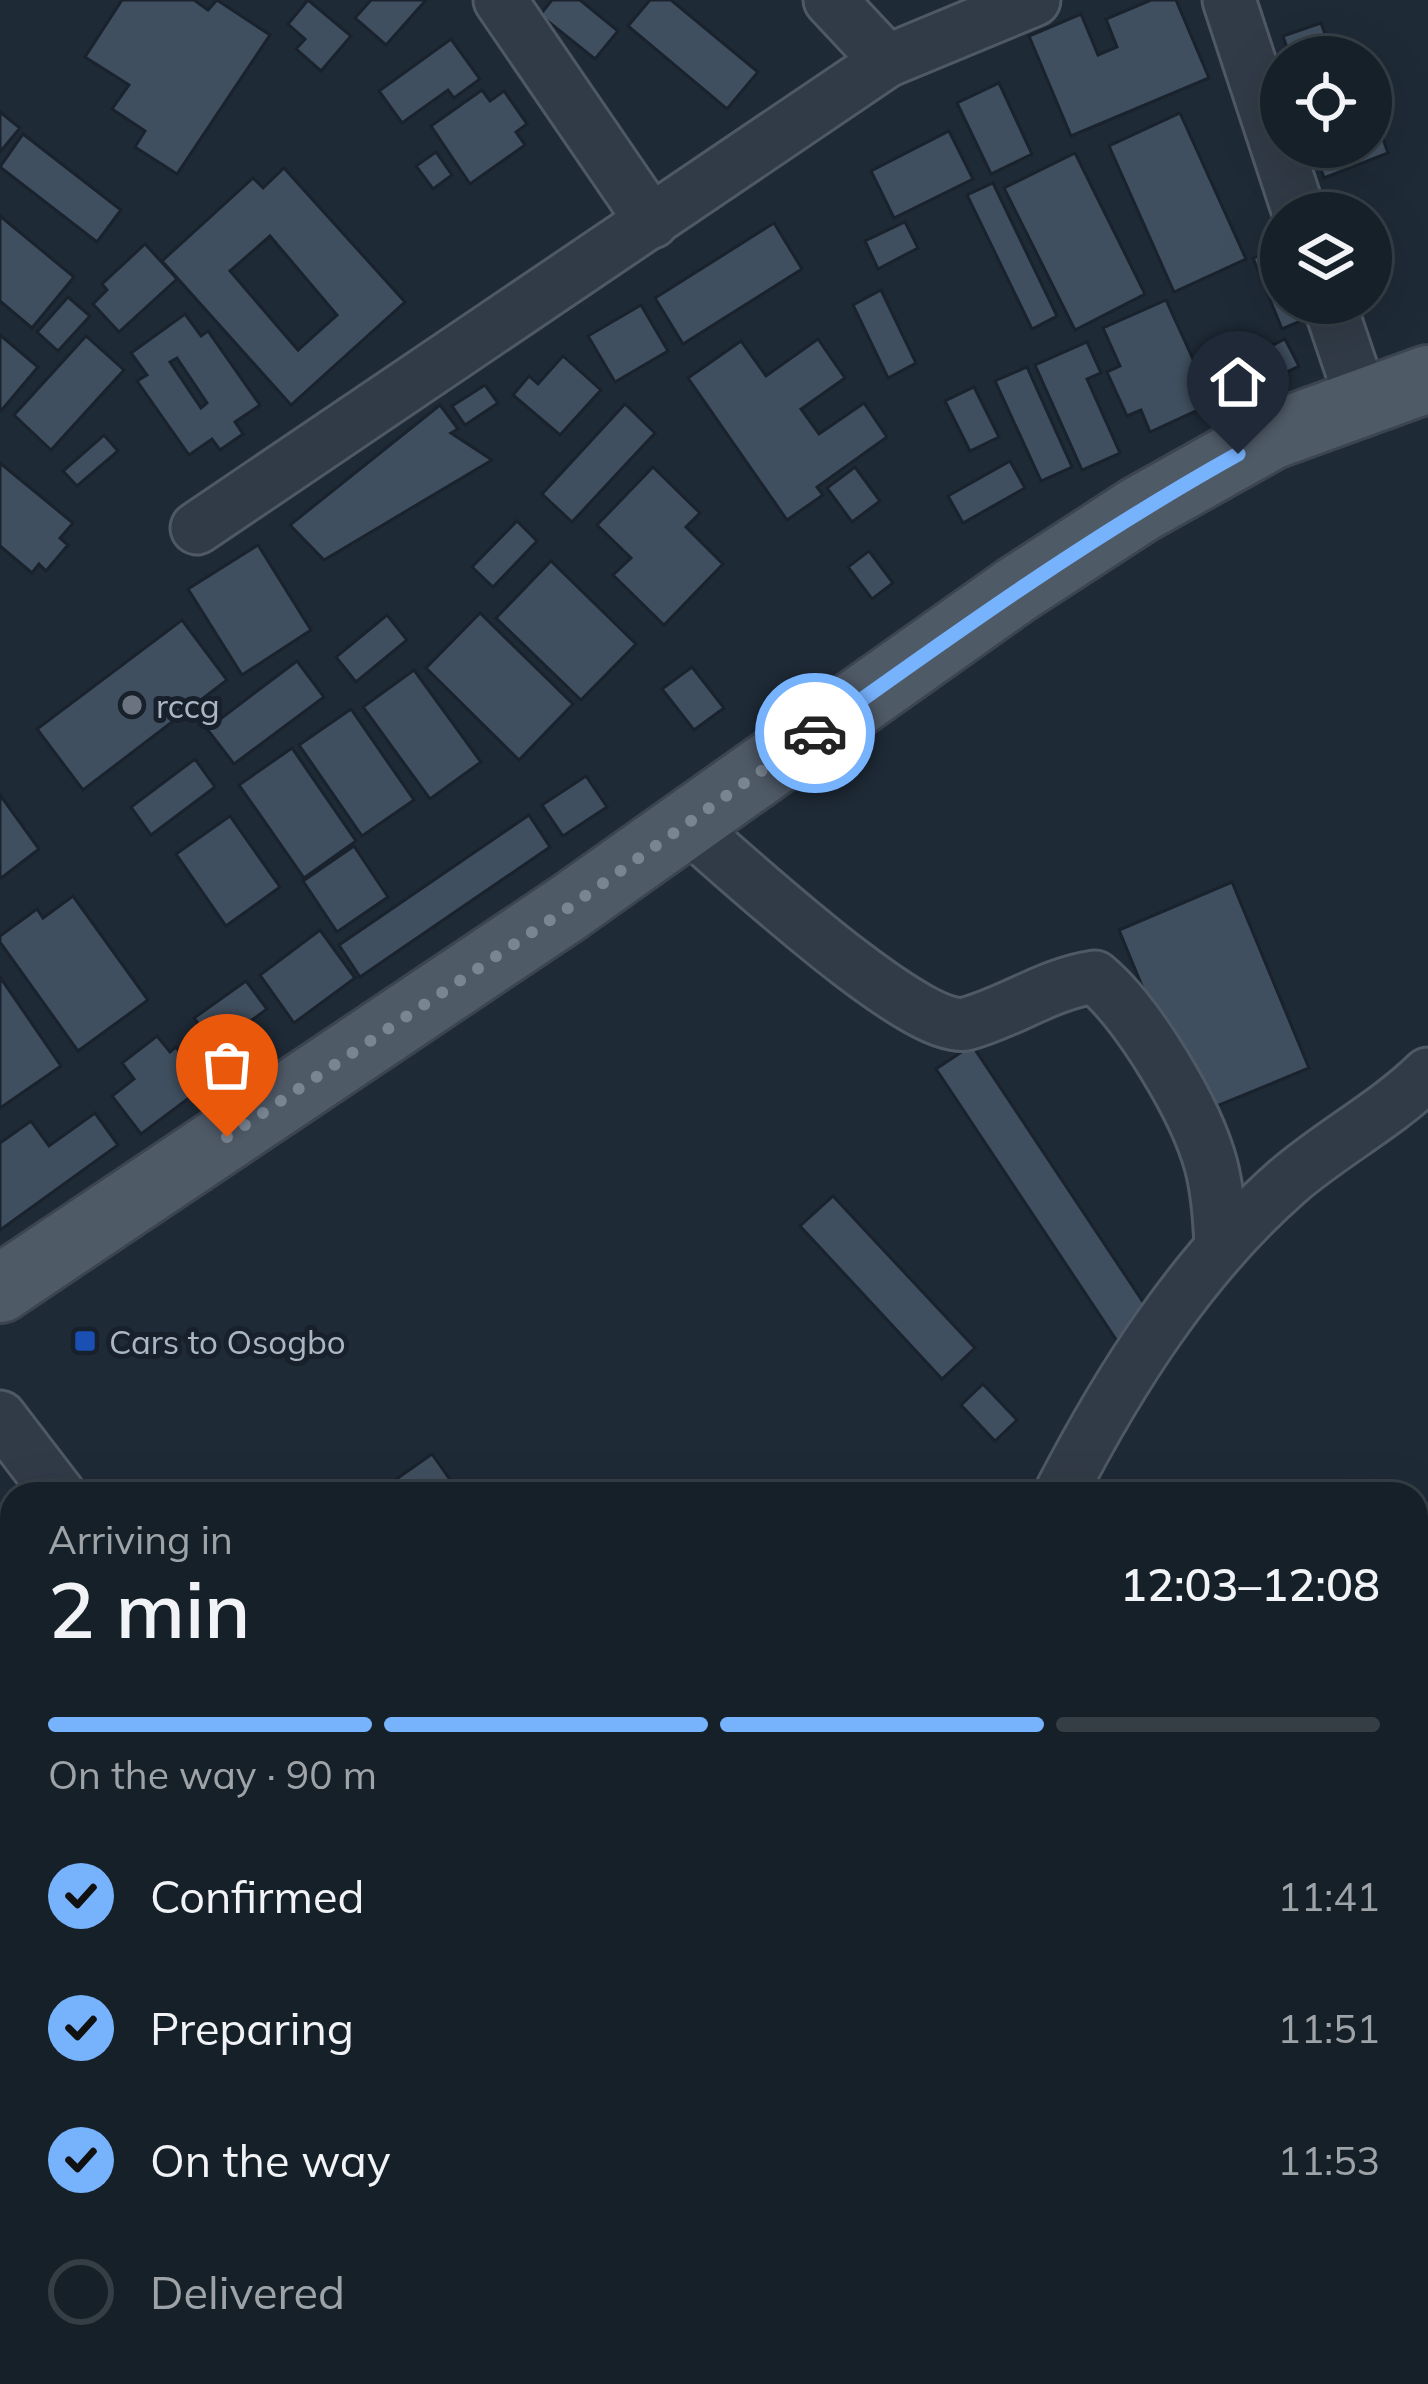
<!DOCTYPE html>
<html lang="en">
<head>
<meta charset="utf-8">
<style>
  body { margin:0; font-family:Mulish,sans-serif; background:#232d34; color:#f1f3f6; height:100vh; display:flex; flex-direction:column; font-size:45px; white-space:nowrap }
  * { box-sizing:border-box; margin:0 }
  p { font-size:39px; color:#9ea3a8 }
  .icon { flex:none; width:66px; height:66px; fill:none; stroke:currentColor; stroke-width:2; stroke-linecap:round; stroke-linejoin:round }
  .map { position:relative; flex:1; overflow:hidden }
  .side { position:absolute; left:0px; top:1482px; width:1428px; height:903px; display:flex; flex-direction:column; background:#162028; border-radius:36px 36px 0 0; box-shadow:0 12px 48px #0002,0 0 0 3px #353e45 }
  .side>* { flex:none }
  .tools { position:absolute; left:1260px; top:36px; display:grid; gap:24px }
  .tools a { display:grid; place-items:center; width:132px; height:132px; border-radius:50%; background:#162028; box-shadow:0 12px 48px #0002,0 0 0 3px #353e45; font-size:60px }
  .pin { position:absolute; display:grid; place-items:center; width:102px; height:102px; color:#fff; margin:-123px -51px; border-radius:50% 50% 50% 0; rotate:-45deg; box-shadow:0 0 12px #0007 }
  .pin .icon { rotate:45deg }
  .courier { position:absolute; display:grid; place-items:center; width:120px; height:120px; margin:-60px; border:9px solid #77b2fd; border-radius:50%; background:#fff; color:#222; box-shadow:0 3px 15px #0007 }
  .summary em { font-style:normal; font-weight:600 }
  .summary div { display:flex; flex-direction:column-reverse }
  .summary { display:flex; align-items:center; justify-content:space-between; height:204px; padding:0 48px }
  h1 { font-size:78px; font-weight:600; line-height:90px }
  .bar { display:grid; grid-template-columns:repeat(4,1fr); gap:18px 12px; align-content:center; height:144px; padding:0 48px }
  .bar i { height:15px; border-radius:9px; background:#353e45 }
  .bar .selected { background:#77b2fd }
  .bar p { grid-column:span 4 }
  ol { padding:0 48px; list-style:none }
  li { display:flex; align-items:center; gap:36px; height:132px }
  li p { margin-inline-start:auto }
  li .icon { padding:12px; border-radius:50%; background:#77b2fd; color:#111; stroke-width:4 }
  li:last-child { color:#9ea3a8 }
  li i { width:66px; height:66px; border:6px solid #353e45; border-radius:50% }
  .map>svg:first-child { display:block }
  .building { fill:#404f5f; stroke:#19222d; stroke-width:3; fill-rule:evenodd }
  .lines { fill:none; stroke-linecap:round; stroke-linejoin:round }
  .minor-casing { stroke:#4f5965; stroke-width:57 }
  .major-casing { stroke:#3b4450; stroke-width:72 }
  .minor { stroke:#313b47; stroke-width:51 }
  .major { stroke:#4f5a67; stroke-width:66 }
  .done { stroke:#7a8592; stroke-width:12; stroke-dasharray:0 21.6 }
  .route { stroke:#77b2fd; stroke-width:15 }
  .worship-dot { fill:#6b7280; stroke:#17202b; stroke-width:4.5 }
  .transit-dot { fill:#1a4fb4; stroke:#17202b; stroke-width:4.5 }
  .labels { text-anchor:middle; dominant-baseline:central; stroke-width:10; stroke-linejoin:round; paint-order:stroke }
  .poi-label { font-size:33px; fill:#abb6c4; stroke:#17202b; text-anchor:start }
</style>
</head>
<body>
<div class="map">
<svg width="1428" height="2384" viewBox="0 0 1428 2384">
  <rect width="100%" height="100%" fill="#1e2a36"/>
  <!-- building -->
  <g class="building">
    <path d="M 122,0 L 194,0 L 208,10 L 217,0 L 270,35 L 177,174 L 135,147 L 145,131 L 112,109 L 129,85 L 85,57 Z"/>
    <path d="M 308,0 L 351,36 L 321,71 L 296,49 L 305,39 L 288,24 Z"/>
    <path d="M 371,0 L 426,0 L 386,45 L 355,18 Z"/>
    <path d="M 552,0 L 580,0 L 618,31 L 595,59 L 540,15 Z"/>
    <path d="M 650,0 L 671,0 L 758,72 L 727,109 L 628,26 Z"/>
    <path d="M 1151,0 L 1176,0 L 1209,78 L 1071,136 L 1029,36 L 1081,14 L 1098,55 L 1117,47 L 1106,19 Z"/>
    <path d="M 1321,23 L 1331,50 L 1290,57 L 1283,36 Z"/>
    <path d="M 451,39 L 480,79 L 454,98 L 448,90 L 402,123 L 379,91 Z"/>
    <path d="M 999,83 L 1032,154 L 991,174 L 957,103 Z"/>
    <path d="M 482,90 L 490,101 L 504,91 L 527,124 L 516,132 L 525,145 L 470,184 L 431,126 Z"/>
    <path d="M 0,112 L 20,128 L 0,152 Z"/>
    <path d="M 1180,113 L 1246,259 L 1174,292 L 1109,146 Z"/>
    <path d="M 949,131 L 973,179 L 894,218 L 871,171 Z"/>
    <path d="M 23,134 L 121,210 L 97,242 L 0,167 Z"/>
    <path d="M 1382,136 L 1388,153 L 1324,178 L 1318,161 L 1353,147 L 1371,147 L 1371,140 Z"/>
    <path d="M 436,152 L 452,175 L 433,189 L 416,166 Z"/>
    <path d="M 1075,153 L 1145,294 L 1075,330 L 1004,188 Z"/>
    <path d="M 284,168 L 405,302 L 291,405 L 162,261 L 253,178 L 263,188 ZM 270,236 L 337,315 L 298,350 L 230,271 Z"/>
    <path d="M 993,183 L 1057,316 L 1032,329 L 967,195 Z"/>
    <path d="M 0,216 L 74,277 L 32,328 L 0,301 Z"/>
    <path d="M 905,222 L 918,248 L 878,269 L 865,241 Z"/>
    <path d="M 774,223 L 802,269 L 683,344 L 655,298 Z"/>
    <path d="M 145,244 L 177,279 L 119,332 L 93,304 L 107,290 L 102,284 Z"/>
    <path d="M 1281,247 L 1281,303 L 1310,303 L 1315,315 L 1282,329 L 1253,258 Z"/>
    <path d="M 881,290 L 916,363 L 888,378 L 853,305 Z"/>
    <path d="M 68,297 L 90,316 L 58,351 L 37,332 Z"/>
    <path d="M 1166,300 L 1213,403 L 1150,432 L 1141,410 L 1127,416 L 1107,372 L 1120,366 L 1103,328 Z"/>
    <path d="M 641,305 L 668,351 L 615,382 L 588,336 Z"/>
    <path d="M 185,314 L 201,336 L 208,331 L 260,405 L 235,422 L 243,434 L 220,450 L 212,439 L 189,455 L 137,381 L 147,375 L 131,353 ZM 177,358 L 207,403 L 201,408 L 170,362 Z"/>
    <path d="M 0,335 L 38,367 L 1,411 L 0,411 Z"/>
    <path d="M 86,336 L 124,370 L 51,450 L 14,415 Z"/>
    <path d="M 818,339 L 845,378 L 801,409 L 819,434 L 864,403 L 887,437 L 817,487 L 823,495 L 787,520 L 688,378 L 741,341 L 766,376 Z"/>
    <path d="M 1285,339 L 1299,366 L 1247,392 L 1233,365 Z"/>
    <path d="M 1087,342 L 1101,373 L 1087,379 L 1120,453 L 1082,470 L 1035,365 Z"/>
    <path d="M 563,356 L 601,390 L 560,435 L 513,395 L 529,376 L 538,384 Z"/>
    <path d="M 1027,367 L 1072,467 L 1041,481 L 995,381 Z"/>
    <path d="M 1223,370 L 1236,395 L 1222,403 L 1209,377 Z"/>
    <path d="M 485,385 L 498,403 L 465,425 L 452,406 Z"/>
    <path d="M 974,387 L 999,437 L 970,451 L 945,401 Z"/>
    <path d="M 625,404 L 655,433 L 572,522 L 542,494 Z"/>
    <path d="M 440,405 L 458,429 L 451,433 L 492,460 L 324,560 L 290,525 Z"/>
    <path d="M 104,435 L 118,451 L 77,486 L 63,471 Z"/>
    <path d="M 1010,461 L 1025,488 L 963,523 L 948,496 Z"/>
    <path d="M 0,463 L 73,523 L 60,538 L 68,545 L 46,571 L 39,564 L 32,573 L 0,546 Z"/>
    <path d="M 653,467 L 700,513 L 686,527 L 723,564 L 664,625 L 613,575 L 631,558 L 597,525 Z"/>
    <path d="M 855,467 L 880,501 L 852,522 L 827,488 Z"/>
    <path d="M 517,521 L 537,541 L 493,587 L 472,567 Z"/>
    <path d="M 258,545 L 311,630 L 242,675 L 188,589 Z"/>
    <path d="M 869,551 L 893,583 L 872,599 L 848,567 Z"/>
    <path d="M 551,561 L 636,644 L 581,700 L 496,618 Z"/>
    <path d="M 480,613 L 573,704 L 519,760 L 426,668 Z"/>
    <path d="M 387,615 L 407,640 L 356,682 L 336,657 Z"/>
    <path d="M 182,620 L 227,680 L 83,790 L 37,729 Z"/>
    <path d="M 297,661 L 324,697 L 234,764 L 207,729 Z"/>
    <path d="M 692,667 L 724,708 L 694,730 L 662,689 Z"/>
    <path d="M 414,670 L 481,762 L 430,799 L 363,707 Z"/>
    <path d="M 351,709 L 414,800 L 362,836 L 299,745 Z"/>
    <path d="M 292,748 L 356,841 L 304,878 L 239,785 Z"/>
    <path d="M 195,759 L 215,787 L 151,835 L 131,807 Z"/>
    <path d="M 586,776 L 607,807 L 563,836 L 542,805 Z"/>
    <path d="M 0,795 L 39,849 L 0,879 Z"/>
    <path d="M 529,815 L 550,847 L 360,977 L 339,945 Z"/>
    <path d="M 230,816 L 280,887 L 226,926 L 176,854 Z"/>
    <path d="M 354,846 L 388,897 L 337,932 L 303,881 Z"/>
    <path d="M 1232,882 L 1309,1068 L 1195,1115 L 1119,930 Z"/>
    <path d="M 73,896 L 148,1000 L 78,1051 L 0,942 L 0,936 L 37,909 L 43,918 Z"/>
    <path d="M 320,930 L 355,978 L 294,1023 L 260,975 Z"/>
    <path d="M 0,977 L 61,1066 L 0,1108 Z"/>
    <path d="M 246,981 L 267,1009 L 215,1047 L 194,1018 Z"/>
    <path d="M 157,1036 L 170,1052 L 176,1047 L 205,1086 L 141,1134 L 112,1096 L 134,1079 L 122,1063 Z"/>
    <path d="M 972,1045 L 1153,1317 L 1117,1341 L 936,1069 Z"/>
    <path d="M 95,1113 L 118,1145 L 0,1230 L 0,1143 L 31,1121 L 49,1146 Z"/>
    <path d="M 833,1196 L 975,1348 L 942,1379 L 800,1226 Z"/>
    <path d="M 983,1384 L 1017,1420 L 995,1441 L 961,1405 Z"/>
    <path d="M 432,1454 L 460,1494 L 375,1494 Z"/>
    <path d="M 12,1844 L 12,1901 L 0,1909 L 0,1852 Z"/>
    <path d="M 12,1974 L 12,2033 L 0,2041 L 0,1983 Z"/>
    <path d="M 1428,2219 L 1428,2290 L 1416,2295 L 1416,2224 Z"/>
    <path d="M 1428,2363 L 1428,2384 L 1379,2384 L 1416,2373 Z"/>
    <path d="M 250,2373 L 333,2373 L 316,2384 L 233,2384 Z"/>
    <path d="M 426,2373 L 481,2373 L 464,2384 L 425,2384 L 431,2381 Z"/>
    <path d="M 991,2373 L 1144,2373 L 1151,2384 L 973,2384 Z"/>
  </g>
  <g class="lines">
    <!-- minor casing -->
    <g class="minor-casing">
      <g id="minor">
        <path d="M 500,0 L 652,222"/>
        <path d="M 830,0 L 887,61"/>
        <path d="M 1229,0 L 1299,213"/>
        <path d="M 1329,303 L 1362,400"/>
        <path d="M 197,528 L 887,61 L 1034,0"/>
        <path d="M 686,824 C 731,862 917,1036 966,1024 C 1011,1012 1047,984 1095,977 C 1138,1013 1196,1109 1211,1165 C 1218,1191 1220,1220 1221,1248"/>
        <path d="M 0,1417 L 59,1494"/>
        <path d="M 1060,1494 C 1119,1380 1190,1267 1288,1181 C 1332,1143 1386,1115 1428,1074"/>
        <path d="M 0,1704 L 12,1696"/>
        <path d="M 0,2101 L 12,2093"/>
        <path d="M 0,2361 L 12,2384"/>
        <path d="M 617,2384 L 630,2375"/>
        <path d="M 745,2384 L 763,2373"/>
      </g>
    </g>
    <!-- major casing -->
    <g class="major-casing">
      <path id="major" d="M 0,1289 L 568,908 L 1016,590 L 1139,510 L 1271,436 L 1428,379"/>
    </g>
    <!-- minor -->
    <use href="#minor" class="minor"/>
    <!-- major -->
    <use href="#major" class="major"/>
  </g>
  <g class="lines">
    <!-- done -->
    <path class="done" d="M 227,1137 L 568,908 L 815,733"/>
    <!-- route -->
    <path class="route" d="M 815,733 C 953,634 1089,537 1238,454"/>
  </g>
  <!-- markers -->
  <circle class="worship-dot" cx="132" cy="705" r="12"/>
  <rect class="transit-dot" x="73" y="1329" width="24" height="24" rx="6"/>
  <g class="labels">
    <!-- poi labels -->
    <g class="poi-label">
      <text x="156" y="705">rccg</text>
      <text x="109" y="1341">Cars to Osogbo</text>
    </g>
  </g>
</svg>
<div class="tools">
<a><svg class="icon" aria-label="locate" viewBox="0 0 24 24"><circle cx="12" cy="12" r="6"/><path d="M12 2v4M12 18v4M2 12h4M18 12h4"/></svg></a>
<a><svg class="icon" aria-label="layers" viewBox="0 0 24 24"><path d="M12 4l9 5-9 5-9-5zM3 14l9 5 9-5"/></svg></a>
</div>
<div class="pin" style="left:227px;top:1137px;background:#ea580c"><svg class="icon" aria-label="bag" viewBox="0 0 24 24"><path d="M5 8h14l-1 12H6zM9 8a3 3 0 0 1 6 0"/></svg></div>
<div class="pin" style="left:1238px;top:454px;background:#1f2937"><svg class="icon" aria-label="home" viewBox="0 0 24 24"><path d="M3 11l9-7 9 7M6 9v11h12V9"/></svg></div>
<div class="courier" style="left:815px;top:733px"><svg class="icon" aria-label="car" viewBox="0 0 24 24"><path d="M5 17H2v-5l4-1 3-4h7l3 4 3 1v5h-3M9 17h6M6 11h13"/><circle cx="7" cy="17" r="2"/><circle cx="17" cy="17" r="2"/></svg></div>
<section class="side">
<div class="summary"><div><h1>2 min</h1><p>Arriving in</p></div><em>12:03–12:08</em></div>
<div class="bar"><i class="selected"></i><i class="selected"></i><i class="selected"></i><i></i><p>On the way · 90 m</p></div>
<ol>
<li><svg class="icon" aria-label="check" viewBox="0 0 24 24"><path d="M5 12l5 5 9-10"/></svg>Confirmed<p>11:41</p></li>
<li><svg class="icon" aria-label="check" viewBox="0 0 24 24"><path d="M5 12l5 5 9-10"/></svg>Preparing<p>11:51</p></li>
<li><svg class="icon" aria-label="check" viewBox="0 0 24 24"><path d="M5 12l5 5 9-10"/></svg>On the way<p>11:53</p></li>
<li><i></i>Delivered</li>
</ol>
</section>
</div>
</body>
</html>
